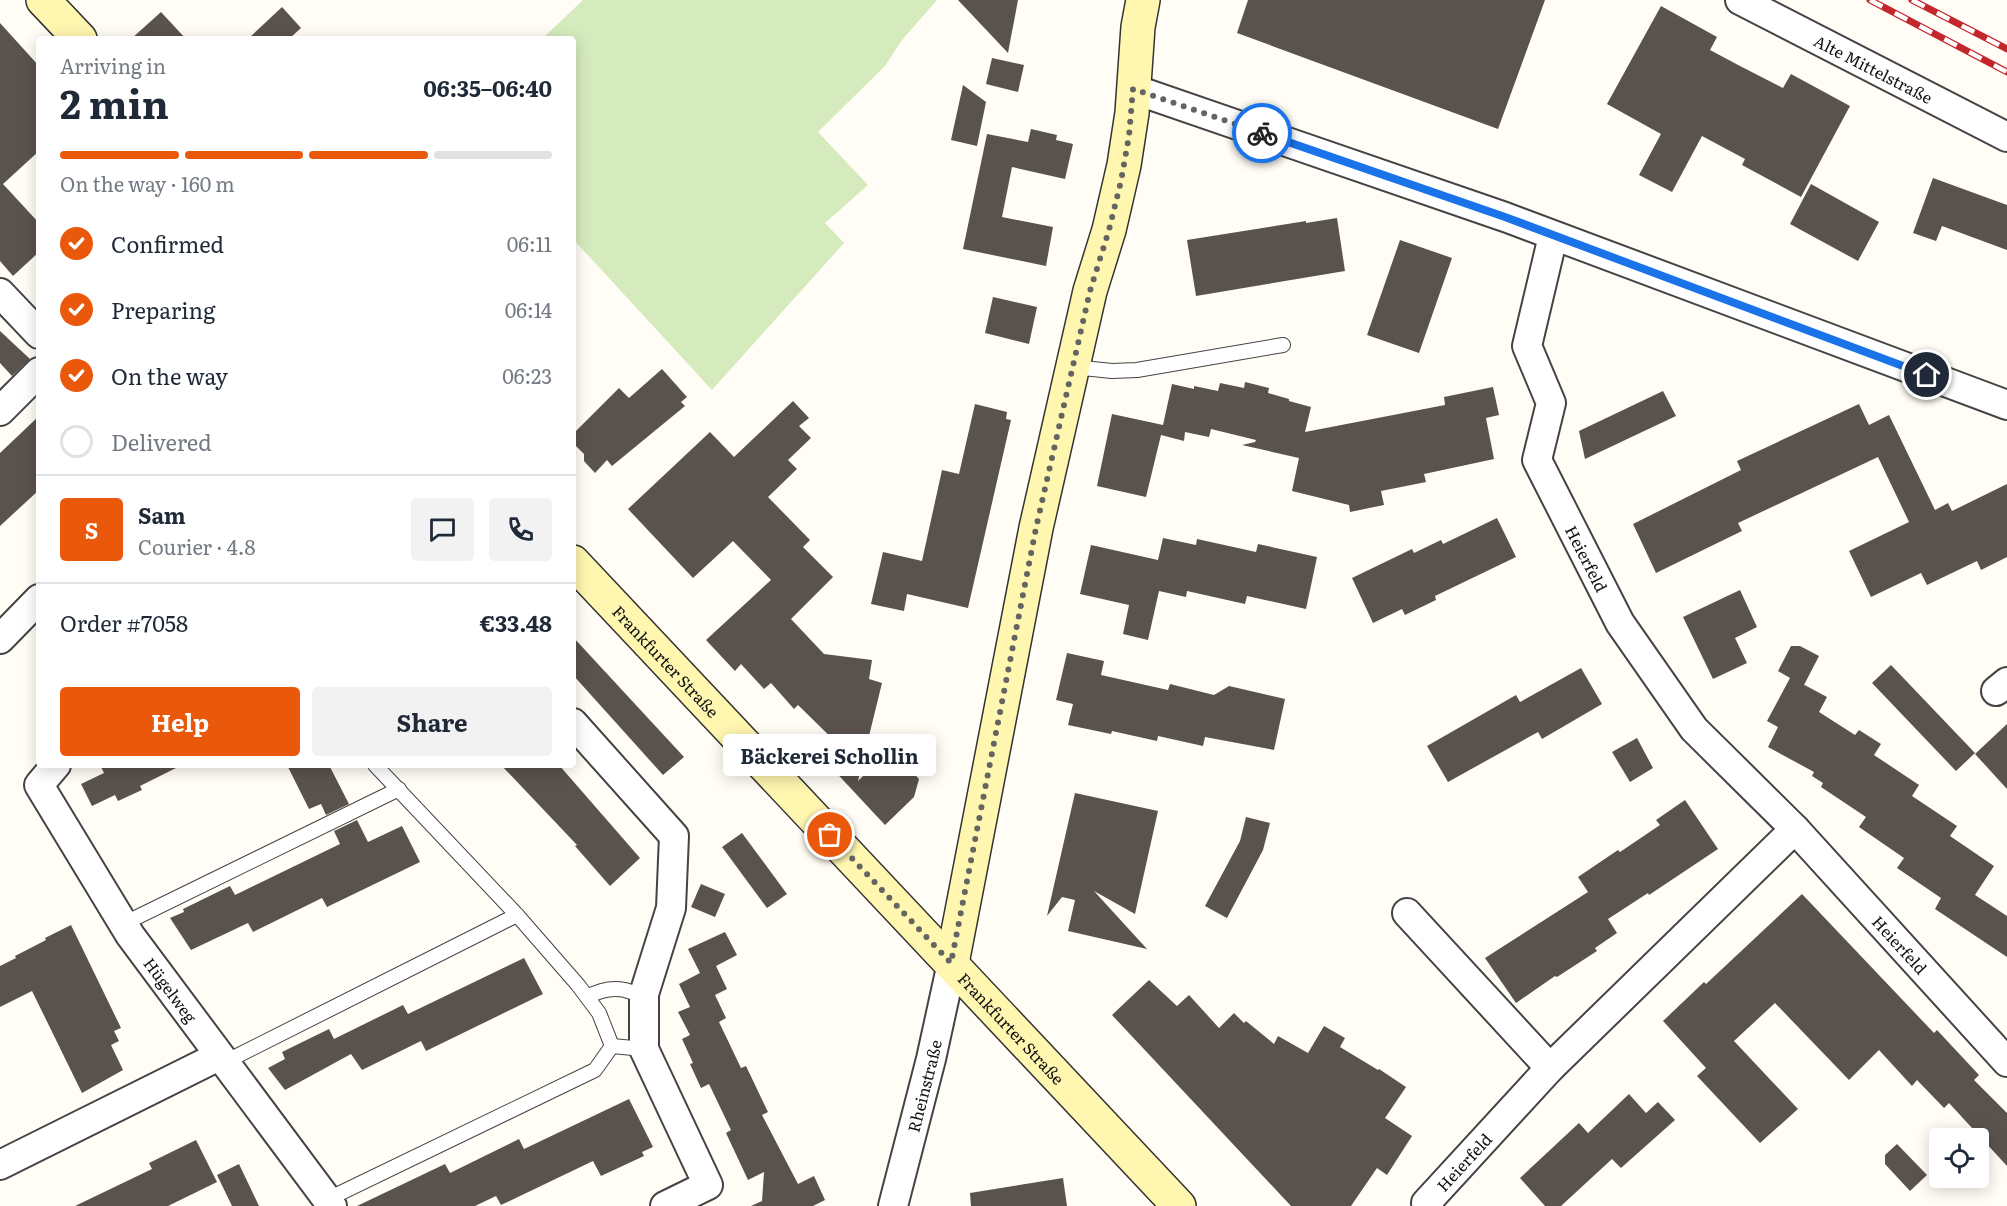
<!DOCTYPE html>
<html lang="en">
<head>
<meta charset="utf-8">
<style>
  body { margin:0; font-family:Literata,serif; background:#f2f2f3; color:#1f2937; height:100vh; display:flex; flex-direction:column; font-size:22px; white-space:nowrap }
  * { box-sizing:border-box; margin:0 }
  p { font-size:20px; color:#747a83 }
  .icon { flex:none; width:33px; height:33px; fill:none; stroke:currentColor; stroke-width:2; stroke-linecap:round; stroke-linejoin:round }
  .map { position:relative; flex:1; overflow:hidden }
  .drawer { position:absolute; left:36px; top:36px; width:540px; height:732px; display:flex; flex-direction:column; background:#fff; border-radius:6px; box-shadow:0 3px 15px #0003 }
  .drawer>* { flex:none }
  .buttons { position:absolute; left:1929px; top:1128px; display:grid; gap:12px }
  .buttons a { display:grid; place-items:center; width:60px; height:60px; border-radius:6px; background:#fff; box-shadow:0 3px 15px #0003; font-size:30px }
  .pin { position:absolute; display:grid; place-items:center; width:51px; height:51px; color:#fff; margin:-26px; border:3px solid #fff; border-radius:50%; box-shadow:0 2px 6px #0007 }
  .courier { position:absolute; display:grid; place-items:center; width:60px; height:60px; margin:-30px; border:4px solid #1a73e8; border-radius:50%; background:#fff; color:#222; box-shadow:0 2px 8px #0007 }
  .bubble { position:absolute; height:42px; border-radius:6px; background:#fff; box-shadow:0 3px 15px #0003; font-size:20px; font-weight:700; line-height:42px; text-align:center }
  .head em { font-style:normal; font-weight:700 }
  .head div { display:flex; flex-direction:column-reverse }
  .head { display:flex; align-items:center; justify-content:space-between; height:102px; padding:0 24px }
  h1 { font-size:39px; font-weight:700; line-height:45px }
  .bar { display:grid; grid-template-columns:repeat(4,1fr); gap:9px 6px; align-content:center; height:72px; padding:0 24px }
  .bar i { height:8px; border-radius:4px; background:#e0e1e3 }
  .bar .current { background:#ea580c }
  .bar p { grid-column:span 4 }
  .line { display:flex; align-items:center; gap:15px; padding:0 24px; border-top:2px solid #e0e1e3 }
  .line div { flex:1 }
  .round { display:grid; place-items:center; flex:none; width:63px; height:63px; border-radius:6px; background:#f2f2f3 }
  ol { padding:0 24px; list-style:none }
  li { display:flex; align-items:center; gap:18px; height:66px }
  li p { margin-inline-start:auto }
  li .icon { padding:6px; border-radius:50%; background:#ea580c; color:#fff; stroke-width:4 }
  li:last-child { color:#747a83 }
  li i { width:33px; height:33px; border:3px solid #e0e1e3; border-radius:50% }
  .primary-button { display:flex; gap:12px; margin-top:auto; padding:12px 24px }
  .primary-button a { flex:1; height:69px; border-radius:6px; background:#ea580c; color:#fff; font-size:24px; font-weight:700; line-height:69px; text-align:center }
  .primary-button a+a { background:#f2f2f3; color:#1f2937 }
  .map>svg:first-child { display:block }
  .green { fill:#d5ebbd }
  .building { fill:#5a524d }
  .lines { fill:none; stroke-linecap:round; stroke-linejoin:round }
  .lane-casing { stroke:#444; stroke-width:16 }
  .street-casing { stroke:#444; stroke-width:32 }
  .secondary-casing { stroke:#333; stroke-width:36 }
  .lane { stroke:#fff; stroke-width:14 }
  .street { stroke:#fff; stroke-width:28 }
  .secondary { stroke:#fff6b0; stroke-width:33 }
  .rail-casing { stroke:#c4262e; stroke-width:7 }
  .rail { stroke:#fff; stroke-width:4.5; stroke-dasharray:14; stroke-linecap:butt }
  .done { stroke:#646461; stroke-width:6; stroke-dasharray:0 10.8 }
  .route { stroke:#1a73e8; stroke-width:8 }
  .labels { text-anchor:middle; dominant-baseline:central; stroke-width:6; stroke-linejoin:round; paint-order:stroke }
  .street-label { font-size:16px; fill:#111; stroke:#fff }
</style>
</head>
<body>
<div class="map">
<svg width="2007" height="1206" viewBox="0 0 2007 1206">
  <rect width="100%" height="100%" fill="#fffdf5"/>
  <!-- green -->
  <path class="green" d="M 583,0 L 937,0 L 902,40 L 885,66 L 818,132 L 868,185 L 825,223 L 844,243 L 712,390 L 573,239 L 573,39 L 542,39 Z"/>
  <!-- building -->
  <g class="building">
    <path d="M 958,0 L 1018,0 L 1008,53 Z"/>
    <path d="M 1248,0 L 1545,0 L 1498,129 L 1237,33 Z"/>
    <path d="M 1661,6 L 1717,37 L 1710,50 L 1740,66 L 1783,88 L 1791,74 L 1850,106 L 1801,197 L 1742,165 L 1745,159 L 1702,136 L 1672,192 L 1639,175 L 1661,134 L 1607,104 Z"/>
    <path d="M 282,7 L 301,28 L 289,39 L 248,39 Z"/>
    <path d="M 161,12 L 186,39 L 131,39 Z"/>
    <path d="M 0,23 L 39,66 L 39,151 L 3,184 L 39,223 L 39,252 L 13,276 L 0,261 Z"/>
    <path d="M 992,58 L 1024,65 L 1018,92 L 986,84 Z"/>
    <path d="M 963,85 L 986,102 L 977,146 L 951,140 Z"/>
    <path d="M 1031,129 L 1057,135 L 1056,140 L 1073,144 L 1065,179 L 1012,167 L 1002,217 L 1053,227 L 1046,266 L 963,249 L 987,134 L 1028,142 Z"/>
    <path d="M 1933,178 L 2007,205 L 2007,250 L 1942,226 L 1936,241 L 1913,233 Z"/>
    <path d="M 1811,184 L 1879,222 L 1858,261 L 1790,224 Z"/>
    <path d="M 1337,218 L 1345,271 L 1196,296 L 1187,240 L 1306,221 L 1306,223 Z"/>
    <path d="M 1400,240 L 1452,258 L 1419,353 L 1367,335 Z"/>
    <path d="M 993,297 L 1037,307 L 1029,344 L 985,333 Z"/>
    <path d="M 0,331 L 30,359 L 12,376 L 0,363 Z"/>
    <path d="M 662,369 L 687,397 L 681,402 L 685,406 L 612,466 L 607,460 L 595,473 L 584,461 L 584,454 L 573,443 L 573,434 L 619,388 L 629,398 Z"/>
    <path d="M 1245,382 L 1269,388 L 1268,393 L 1289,399 L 1289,401 L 1311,407 L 1305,432 L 1445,405 L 1444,397 L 1493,387 L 1499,415 L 1486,418 L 1494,459 L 1424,474 L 1426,482 L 1381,491 L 1384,505 L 1350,512 L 1349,505 L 1292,491 L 1299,458 L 1242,445 L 1255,442 L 1256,440 L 1211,429 L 1209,437 L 1185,432 L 1184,441 L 1161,435 L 1146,497 L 1097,486 L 1112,414 L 1163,425 L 1172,384 L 1194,389 L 1194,386 L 1218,391 L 1220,383 L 1244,388 Z"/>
    <path d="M 1663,391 L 1676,416 L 1585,459 L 1579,431 Z"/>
    <path d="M 793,401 L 809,418 L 799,426 L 811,438 L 788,460 L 797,469 L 768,497 L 810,540 L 803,547 L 833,577 L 791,619 L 824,654 L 872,660 L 869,679 L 882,683 L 858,781 L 902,737 L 921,757 L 909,768 L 919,779 L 914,797 L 885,825 L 829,765 L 845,751 L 798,705 L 794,709 L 771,683 L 764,689 L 741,664 L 735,671 L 706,640 L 771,580 L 733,541 L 693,578 L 628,509 L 710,432 L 734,457 Z"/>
    <path d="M 975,404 L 1007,412 L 1006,419 L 1011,420 L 968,608 L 907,594 L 904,611 L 871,604 L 883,552 L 922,561 L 942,470 L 959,474 Z"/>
    <path d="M 1859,404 L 1869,425 L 1889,415 L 1935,510 L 1948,503 L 1952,511 L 2007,484 L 2007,557 L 1981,570 L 1977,561 L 1927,585 L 1921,573 L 1871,597 L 1849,551 L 1909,522 L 1878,457 L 1738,523 L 1742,531 L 1656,573 L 1633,524 L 1741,470 L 1737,461 Z"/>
    <path d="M 39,416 L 39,490 L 0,526 L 0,453 Z"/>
    <path d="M 1497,518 L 1516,557 L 1435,596 L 1436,600 L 1405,615 L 1402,609 L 1373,623 L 1352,578 L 1412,549 L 1414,553 L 1441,540 L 1443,544 Z"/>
    <path d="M 1163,538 L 1196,545 L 1197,539 L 1256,552 L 1258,544 L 1317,557 L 1306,609 L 1247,596 L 1245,604 L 1187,591 L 1186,597 L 1159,591 L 1148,640 L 1123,634 L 1129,605 L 1080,594 L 1091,545 L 1158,560 Z"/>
    <path d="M 1740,590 L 1757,627 L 1735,638 L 1747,663 L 1713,679 L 1683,617 Z"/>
    <path d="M 573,637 L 684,757 L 663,775 L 573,675 Z"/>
    <path d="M 1791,646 L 1800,646 L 1819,656 L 1804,685 L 1799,682 L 1827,697 L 1819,712 L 1855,735 L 1859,730 L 1881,744 L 1874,755 L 1919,785 L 1912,796 L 1957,826 L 1950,836 L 1994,866 L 1975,895 L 2007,916 L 2007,957 L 1935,909 L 1941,898 L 1897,868 L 1904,858 L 1859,827 L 1866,817 L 1821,787 L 1823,783 L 1812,776 L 1814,772 L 1768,747 L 1778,727 L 1767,721 L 1790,678 L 1778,671 Z"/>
    <path d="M 1067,653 L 1104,661 L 1101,675 L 1168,690 L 1170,684 L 1214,695 L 1229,686 L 1285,699 L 1274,750 L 1205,737 L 1203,746 L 1158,736 L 1157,741 L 1112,731 L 1111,734 L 1068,725 L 1073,704 L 1056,700 Z"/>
    <path d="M 1891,665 L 1975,753 L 1956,771 L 1872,683 Z"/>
    <path d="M 1581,668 L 1602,704 L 1542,739 L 1538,732 L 1448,782 L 1427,746 L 1516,695 L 1520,702 Z"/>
    <path d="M 2007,724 L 2007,789 L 1975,754 Z"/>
    <path d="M 1637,738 L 1653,768 L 1630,782 L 1612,752 Z"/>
    <path d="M 100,765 L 182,765 L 140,786 L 142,790 L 118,801 L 115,795 L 92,806 L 81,784 L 104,773 Z"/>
    <path d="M 287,765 L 329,765 L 349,804 L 326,815 L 321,804 L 309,809 Z"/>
    <path d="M 501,765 L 559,765 L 640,858 L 610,886 L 575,846 L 577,845 Z"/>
    <path d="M 1075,793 L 1158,811 L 1135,914 L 1094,891 L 1147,949 L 1068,931 L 1075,900 L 1062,897 L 1047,916 Z"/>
    <path d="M 1685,800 L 1718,849 L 1649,895 L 1648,893 L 1608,919 L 1617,933 L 1595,948 L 1597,951 L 1557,977 L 1555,976 L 1516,1003 L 1485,958 L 1588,892 L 1578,877 L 1618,850 L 1620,852 L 1660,825 L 1656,820 Z"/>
    <path d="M 1246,817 L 1270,823 L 1263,850 L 1227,918 L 1205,906 L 1240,841 Z"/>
    <path d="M 357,820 L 368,842 L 402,826 L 420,862 L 327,907 L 322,898 L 253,932 L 248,923 L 191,950 L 170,918 L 184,912 L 183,909 L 230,886 L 235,895 L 340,844 L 334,831 Z"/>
    <path d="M 742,833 L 787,894 L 767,908 L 722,847 Z"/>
    <path d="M 701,884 L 725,894 L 715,917 L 691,907 Z"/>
    <path d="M 1802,894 L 1934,1033 L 1937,1030 L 1979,1075 L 1974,1080 L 2007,1113 L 2007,1166 L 1949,1103 L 1944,1108 L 1917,1080 L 1912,1086 L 1879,1050 L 1849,1080 L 1775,1003 L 1734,1041 L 1798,1109 L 1760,1143 L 1697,1076 L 1706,1068 L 1663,1021 L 1704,982 L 1706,984 Z"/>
    <path d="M 71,925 L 121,1028 L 114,1031 L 119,1041 L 111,1045 L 123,1070 L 82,1093 L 32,991 L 0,1007 L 0,966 L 16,958 L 15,956 L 46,940 L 45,938 Z"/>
    <path d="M 725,932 L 737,955 L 716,966 L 727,989 L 715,995 L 726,1018 L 719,1022 L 741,1068 L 746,1066 L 768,1112 L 762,1115 L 798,1184 L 814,1176 L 825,1200 L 813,1206 L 751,1206 L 762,1201 L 764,1172 L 748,1180 L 726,1133 L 731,1130 L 709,1084 L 701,1088 L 690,1064 L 693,1063 L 682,1039 L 690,1035 L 678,1012 L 690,1007 L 679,984 L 700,973 L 688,949 Z"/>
    <path d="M 524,958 L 543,994 L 426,1051 L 421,1041 L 362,1070 L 351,1054 L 285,1090 L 268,1068 L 285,1059 L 282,1052 L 329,1029 L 334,1039 L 403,1005 L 408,1014 Z"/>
    <path d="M 1149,980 L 1177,1006 L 1189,995 L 1219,1028 L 1234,1013 L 1244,1023 L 1246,1021 L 1274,1044 L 1278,1036 L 1308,1053 L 1324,1026 L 1345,1038 L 1340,1047 L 1378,1070 L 1379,1069 L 1406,1087 L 1385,1118 L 1412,1136 L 1387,1175 L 1377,1168 L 1351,1206 L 1291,1206 L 1112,1015 Z"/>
    <path d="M 1629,1094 L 1646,1113 L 1658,1102 L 1675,1120 L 1621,1168 L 1612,1159 L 1561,1206 L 1545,1206 L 1520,1178 L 1579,1123 L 1588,1133 Z"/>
    <path d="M 629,1099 L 653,1147 L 642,1152 L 644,1156 L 601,1176 L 593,1161 L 501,1205 L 496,1196 L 475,1206 L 357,1206 L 445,1164 L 450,1173 L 519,1139 L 524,1149 Z"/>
    <path d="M 196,1140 L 217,1182 L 168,1206 L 75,1206 L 152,1169 L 149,1163 Z"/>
    <path d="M 1897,1144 L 1927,1175 L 1910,1191 L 1885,1164 L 1885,1155 Z"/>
    <path d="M 239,1164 L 259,1206 L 232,1206 L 217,1175 Z"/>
    <path d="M 1063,1178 L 1067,1206 L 971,1206 L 970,1193 Z"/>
  </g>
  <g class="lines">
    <!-- lane casing -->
    <g class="lane-casing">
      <g id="lane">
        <path d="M 1073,367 L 1112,371 L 1137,370 L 1283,345"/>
        <path d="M 375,765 L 517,915 L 578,985 L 599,1013 L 612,1046"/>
        <path d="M 123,924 L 399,789"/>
        <path d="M 587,997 C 598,991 612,987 625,990 C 632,992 637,995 644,994"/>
        <path d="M 612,1046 L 644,1049"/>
        <path d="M 223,1063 L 517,915"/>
        <path d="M 326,1200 L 595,1070 L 612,1046"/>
      </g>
    </g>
    <!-- street casing -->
    <g class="street-casing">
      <g id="street">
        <path id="s1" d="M 1740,0 L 2007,137"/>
        <path d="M 1133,89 L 1505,217 L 2007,405"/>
        <path id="s2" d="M 1553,236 L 1527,346 L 1551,403 L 1537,460 L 1620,623 L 1694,729 L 1795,829 L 2007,1062"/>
        <path d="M 0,293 L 39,334"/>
        <path d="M 0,411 L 39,372"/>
        <path d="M 0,639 L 39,599"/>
        <path d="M 1996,691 L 2007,682"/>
        <path d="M 573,723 L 674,836 L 671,908 L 644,994 L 644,1049 L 708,1185 L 665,1206"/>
        <path id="s3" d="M 56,765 L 39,785 L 130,935 L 332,1206"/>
        <path d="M 1407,913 L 1550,1068"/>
        <path d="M 0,1165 L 219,1056"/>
        <path id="s4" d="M 893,1206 L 931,1059 L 952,963"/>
        <path id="s5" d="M 1429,1206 L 1426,1203 L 1550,1068 L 1795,829"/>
      </g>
    </g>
    <!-- secondary casing -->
    <g class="secondary-casing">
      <g id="secondary">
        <path d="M 43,0 L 80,39"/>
        <path id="s6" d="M 573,562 L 1179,1206"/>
        <path d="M 952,963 L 1036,528 L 1090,291 L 1109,230 L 1124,165 L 1132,113 L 1138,27 L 1143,0"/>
      </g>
    </g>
    <!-- lane -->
    <use href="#lane" class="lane"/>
    <!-- street -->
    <use href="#street" class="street"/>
    <!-- secondary -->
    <use href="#secondary" class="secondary"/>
    <!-- rail casing -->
    <g class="rail-casing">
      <g id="rail">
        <path d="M 1870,0 L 2007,72"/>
        <path d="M 1912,0 L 2007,49"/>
      </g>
    </g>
    <!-- rail -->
    <use href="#rail" class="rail"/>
  </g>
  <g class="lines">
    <!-- done -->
    <path class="done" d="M 830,835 L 951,963 L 1036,528 L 1090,291 L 1109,230 L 1121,181 L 1129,136 L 1133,89 L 1262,133"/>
    <!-- route -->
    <path class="route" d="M 1262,133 L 1505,217 L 1927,375"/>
  </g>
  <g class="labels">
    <!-- street labels -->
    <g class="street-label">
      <text stroke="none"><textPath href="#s1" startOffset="150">Alte Mittelstraße</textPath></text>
      <text stroke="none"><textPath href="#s2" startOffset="344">Heierfeld</textPath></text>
      <text stroke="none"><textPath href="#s6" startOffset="136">Frankfurter Straße</textPath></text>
      <text stroke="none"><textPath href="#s2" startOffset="844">Heierfeld</textPath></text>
      <text stroke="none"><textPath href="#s3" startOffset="270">Hügelweg</textPath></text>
      <text stroke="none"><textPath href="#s6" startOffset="640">Frankfurter Straße</textPath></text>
      <text stroke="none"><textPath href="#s4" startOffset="124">Rheinstraße</textPath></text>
      <text stroke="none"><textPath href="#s5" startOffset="60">Heierfeld</textPath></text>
    </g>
  </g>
</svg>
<div class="buttons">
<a><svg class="icon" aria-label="locate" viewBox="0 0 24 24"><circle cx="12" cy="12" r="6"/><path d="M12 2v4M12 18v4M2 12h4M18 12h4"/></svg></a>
</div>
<div class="pin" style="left:830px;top:835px;background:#ea580c"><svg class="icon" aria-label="bag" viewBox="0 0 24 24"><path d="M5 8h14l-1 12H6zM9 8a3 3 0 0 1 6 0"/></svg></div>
<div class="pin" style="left:1927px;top:375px;background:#1f2937"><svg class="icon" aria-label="home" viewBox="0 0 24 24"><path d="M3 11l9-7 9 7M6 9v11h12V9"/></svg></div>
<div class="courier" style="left:1262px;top:133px"><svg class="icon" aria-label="bike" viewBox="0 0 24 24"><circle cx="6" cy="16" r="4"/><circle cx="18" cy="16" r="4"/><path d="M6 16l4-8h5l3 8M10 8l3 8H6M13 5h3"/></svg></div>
<div class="bubble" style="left:723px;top:734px;width:213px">Bäckerei Schollin</div>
<section class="drawer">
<div class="head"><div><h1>2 min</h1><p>Arriving in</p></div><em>06:35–06:40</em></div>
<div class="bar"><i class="current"></i><i class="current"></i><i class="current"></i><i></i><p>On the way · 160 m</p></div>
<ol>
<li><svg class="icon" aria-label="check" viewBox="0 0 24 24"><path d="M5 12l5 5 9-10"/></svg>Confirmed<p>06:11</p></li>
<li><svg class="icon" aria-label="check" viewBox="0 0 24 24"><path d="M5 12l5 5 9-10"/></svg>Preparing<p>06:14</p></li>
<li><svg class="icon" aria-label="check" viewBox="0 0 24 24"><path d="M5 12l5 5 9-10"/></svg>On the way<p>06:23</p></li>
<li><i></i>Delivered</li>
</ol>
<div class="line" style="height:108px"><b class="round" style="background:#ea580c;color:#fff">S</b><div><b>Sam</b><p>Courier · 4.8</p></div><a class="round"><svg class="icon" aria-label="chat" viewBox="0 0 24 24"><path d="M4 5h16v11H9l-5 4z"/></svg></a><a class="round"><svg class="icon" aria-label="phone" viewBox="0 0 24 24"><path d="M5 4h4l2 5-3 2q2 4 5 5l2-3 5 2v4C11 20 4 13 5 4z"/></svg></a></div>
<div class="line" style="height:78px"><div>Order #7058</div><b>€33.48</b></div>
<div class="primary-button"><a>Help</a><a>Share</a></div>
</section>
</div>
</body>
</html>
